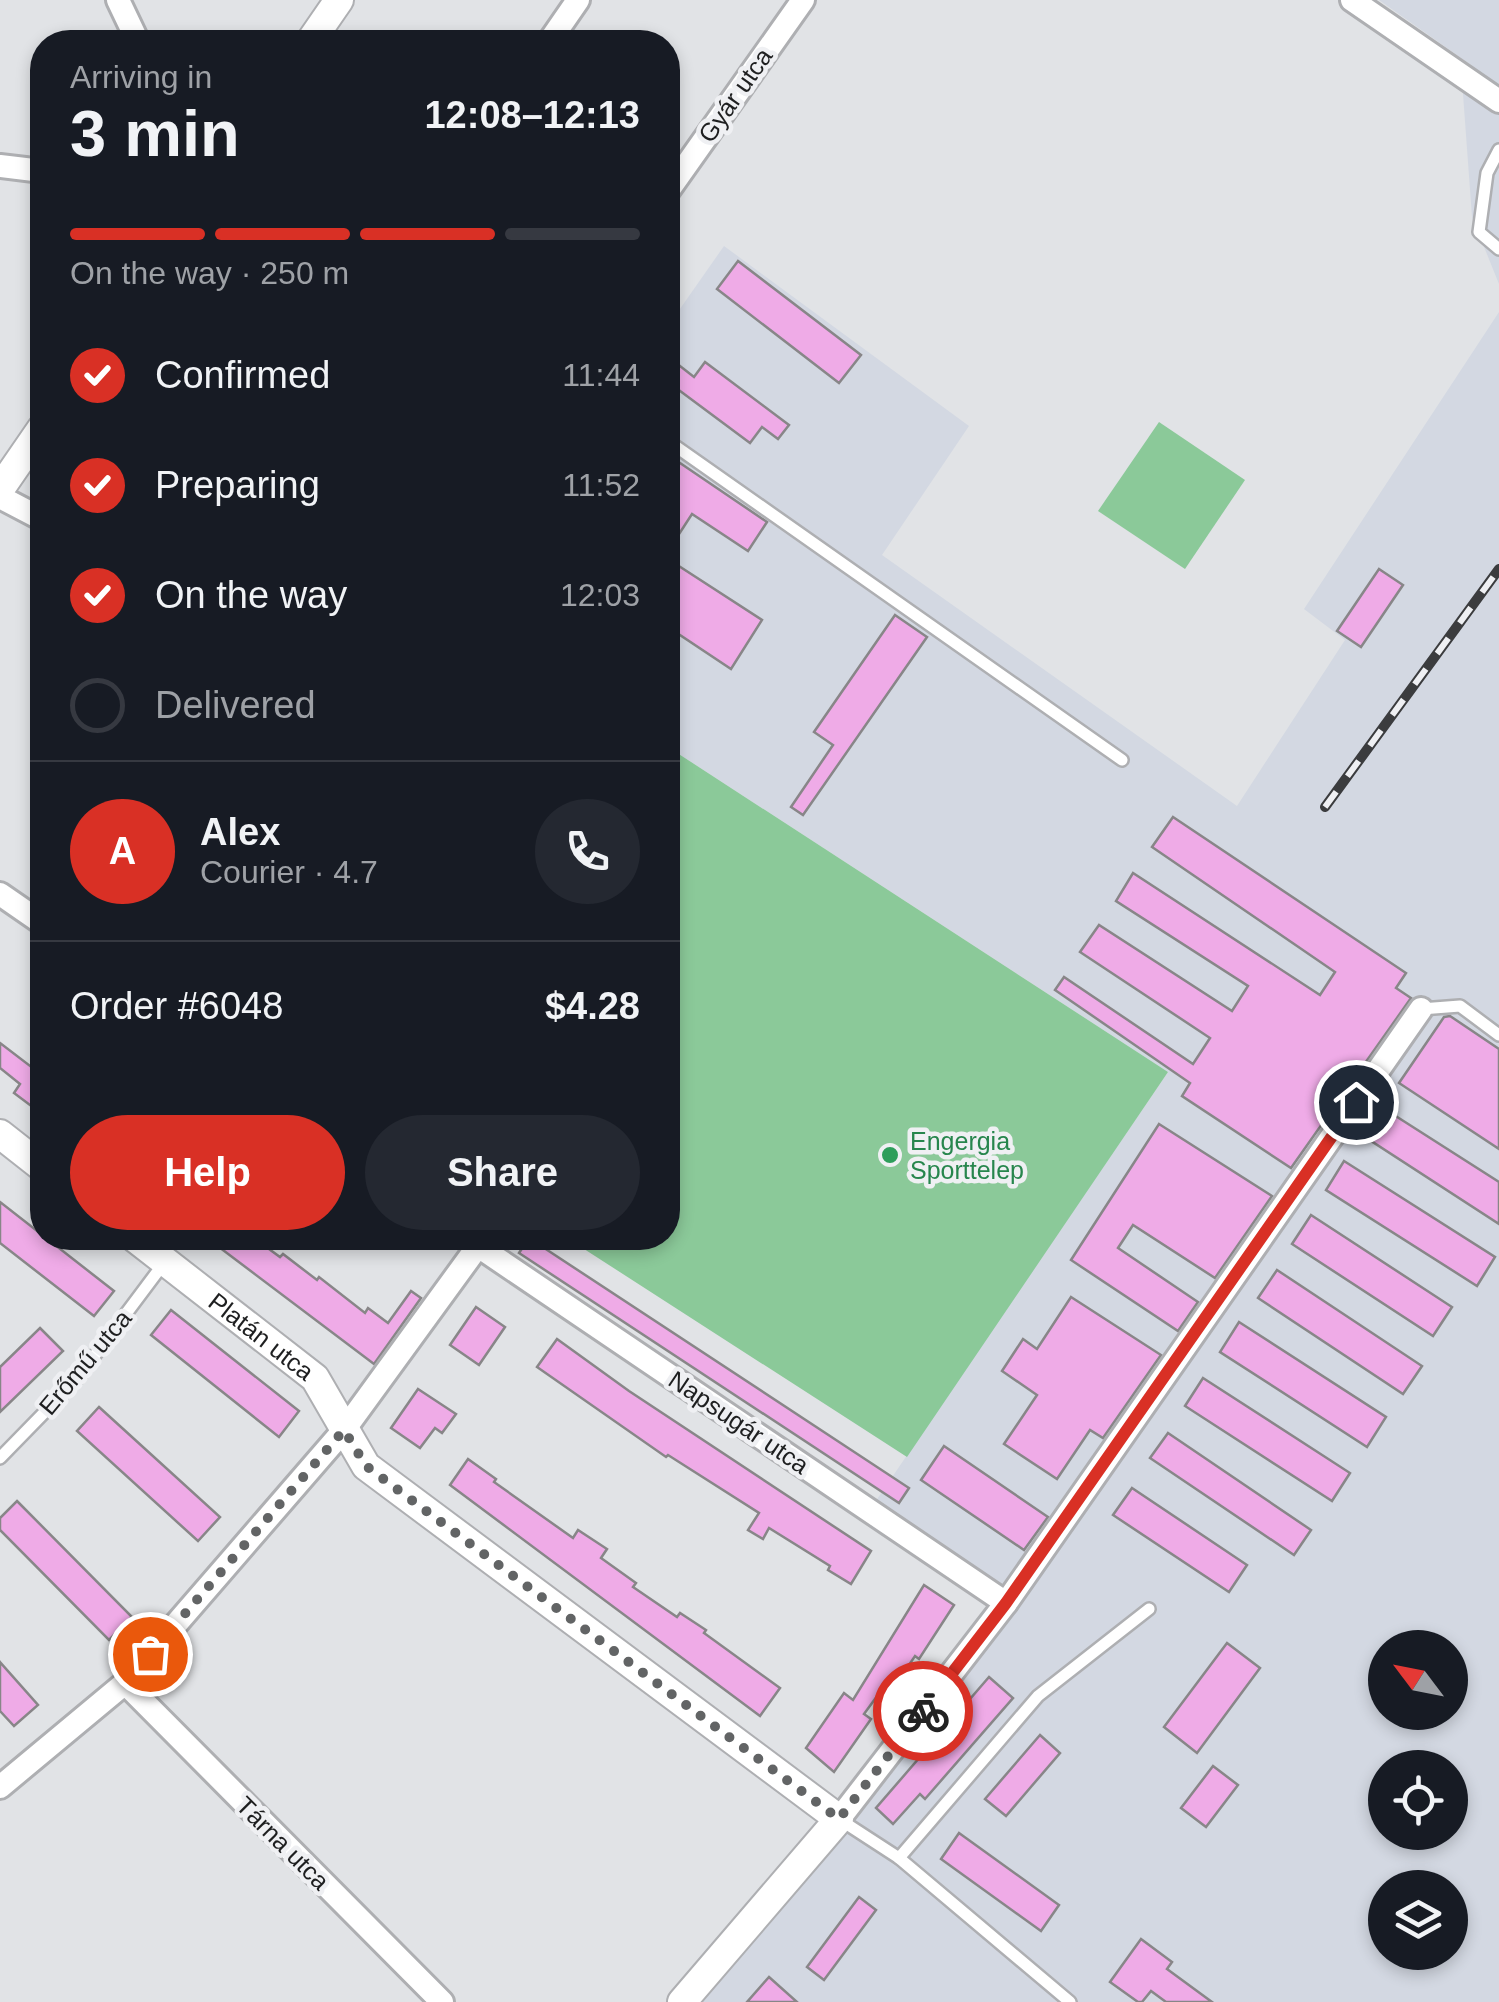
<!DOCTYPE html>
<html lang="en">
<head>
<meta charset="utf-8">
<style>
  body { margin:0; font-family:Arial,sans-serif; background:#242831; color:#f1f3f6; height:100vh; display:flex; flex-direction:column; font-size:38px; white-space:nowrap }
  * { box-sizing:border-box; margin:0 }
  p { font-size:32px; color:#9ea1a6 }
  .icon { flex:none; width:55px; height:55px; fill:none; stroke:currentColor; stroke-width:2; stroke-linecap:round; stroke-linejoin:round }
  .map { position:relative; flex:1; overflow:hidden }
  .panel { position:absolute; left:30px; top:30px; width:650px; height:1220px; display:flex; flex-direction:column; background:#171b24; border-radius:40px; box-shadow:0 5px 15px #0003 }
  .panel>* { flex:none }
  .needle { width:65px; rotate:302deg }
  .tools { position:absolute; left:1368px; top:1630px; display:grid; gap:20px }
  .tools a { display:grid; place-items:center; width:100px; height:100px; border-radius:50%; background:#171b24; box-shadow:0 5px 15px #0003; font-size:50px }
  .pin { position:absolute; display:grid; place-items:center; width:85px; height:85px; color:#fff; margin:-42px; border:5px solid #fff; border-radius:50%; box-shadow:0 2px 10px #0007 }
  .courier { position:absolute; display:grid; place-items:center; width:100px; height:100px; margin:-50px; border:8px solid #d93025; border-radius:50%; background:#fff; color:#222; box-shadow:0 2px 12px #0007 }
  .head em { font-style:normal; font-weight:600 }
  .head div { display:flex; flex-direction:column-reverse }
  .head { display:flex; align-items:center; justify-content:space-between; height:170px; padding:0 40px }
  h1 { font-size:65px; font-weight:600; line-height:75px }
  .bar { display:grid; grid-template-columns:repeat(4,1fr); gap:15px 10px; align-content:center; height:120px; padding:0 40px }
  .bar i { height:12px; border-radius:8px; background:#363941 }
  .bar .selected { background:#d93025 }
  .bar p { grid-column:span 4 }
  .line { display:flex; align-items:center; gap:25px; padding:0 40px; border-top:2px solid #363941 }
  .line div { flex:1 }
  .round { display:grid; place-items:center; flex:none; width:105px; height:105px; border-radius:52px; background:#242831 }
  ol { padding:0 40px; list-style:none }
  li { display:flex; align-items:center; gap:30px; height:110px }
  li p { margin-inline-start:auto }
  li .icon { padding:10px; border-radius:50%; background:#d93025; color:#fff; stroke-width:4 }
  li:last-child { color:#9ea1a6 }
  li i { width:55px; height:55px; border:5px solid #363941; border-radius:50% }
  .primary-button { display:flex; gap:20px; margin-top:auto; padding:20px 40px }
  .primary-button a { flex:1; height:115px; border-radius:60px; background:#d93025; color:#fff; font-size:40px; font-weight:600; line-height:115px; text-align:center }
  .primary-button a+a { background:#242831; color:#f1f3f6 }
  .map>svg:first-child { display:block }
  .built { fill:#d3d8e2; fill-rule:evenodd }
  .green { fill:#8bc999 }
  .building { fill:#efabe7; stroke:#888688; stroke-width:2.5 }
  .lines { fill:none; stroke-linecap:round; stroke-linejoin:round }
  .service-casing { stroke:#aeafb2; stroke-width:16 }
  .minor-casing { stroke:#aeafb2; stroke-width:28 }
  .tertiary-casing { stroke:#aeafb2; stroke-width:32 }
  .service { stroke:#fff; stroke-width:11 }
  .minor { stroke:#fff; stroke-width:22 }
  .tertiary { stroke:#fff; stroke-width:28 }
  .rail-casing { stroke:#3b3c3e; stroke-width:10 }
  .rail { stroke:#eff0f3; stroke-width:6; stroke-dasharray:19; stroke-linecap:butt }
  .done { stroke:#626465; stroke-width:10; stroke-dasharray:0 18 }
  .route { stroke:#d93025; stroke-width:12 }
  .leisure-dot { fill:#2e9e5b; stroke:#eff0f3; stroke-width:4 }
  .labels { text-anchor:middle; dominant-baseline:central; stroke-width:9; stroke-linejoin:round; paint-order:stroke }
  .street-label { font-size:25px; fill:#1e1f20; stroke:#eff0f3 }
  .leisure-label { font-size:25px; fill:#27864d; stroke:#eff0f3; text-anchor:start }
</style>
</head>
<body>
<div class="map">
<svg width="1499" height="2002" viewBox="0 0 1499 2002">
  <rect width="100%" height="100%" fill="#e1e3e6"/>
  <!-- built -->
  <g class="built">
    <path d="M 1379,0 L 1499,0 L 1499,284 L 1472,217 L 1463,94 L 1471,65 Z"/>
    <path d="M 724,246 L 969,426 L 882,555 L 1237,806 L 1345,640 L 1304,609 L 1499,312 L 1499,2002 L 682,2002 L 1005,1604 L 869,1511 L 1168,1072 L 668,747 L 668,326 ZM 1385,1648 L 1450,1648 L 1450,1712 L 1385,1712 ZM 1385,1768 L 1450,1768 L 1450,1832 L 1385,1832 ZM 1385,1888 L 1450,1888 L 1450,1952 L 1385,1952 Z"/>
  </g>
  <!-- green -->
  <g class="green">
    <path d="M 1159,422 L 1245,480 L 1185,569 L 1098,511 Z"/>
    <path d="M 668,747 L 1168,1072 L 907,1457 L 567,1238 L 668,1238 Z"/>
  </g>
  <!-- building -->
  <g class="building">
    <path d="M 738,261 L 861,355 L 839,383 L 717,289 Z"/>
    <path d="M 705,362 L 789,425 L 778,439 L 762,427 L 750,443 L 668,382 L 680,366 L 694,377 Z"/>
    <path d="M 680,463 L 767,522 L 748,551 L 692,514 L 668,551 L 668,464 L 675,469 Z"/>
    <path d="M 668,559 L 762,620 L 731,669 L 668,627 Z"/>
    <path d="M 1379,569 L 1403,585 L 1361,647 L 1337,631 Z"/>
    <path d="M 895,615 L 927,637 L 803,815 L 791,807 L 833,745 L 814,732 Z"/>
    <path d="M 1173,817 L 1406,973 L 1396,988 L 1411,998 L 1291,1168 L 1182,1096 L 1190,1083 L 1055,990 L 1064,977 L 1193,1064 L 1210,1038 L 1080,952 L 1099,925 L 1232,1011 L 1248,986 L 1116,901 L 1133,873 L 1320,995 L 1335,972 L 1152,847 Z"/>
    <path d="M 1450,1016 L 1499,1049 L 1499,1149 L 1399,1083 L 1444,1017 Z"/>
    <path d="M 0,1043 L 42,1075 L 42,1114 L 14,1093 L 20,1084 L 0,1068 Z"/>
    <path d="M 1380,1106 L 1499,1182 L 1499,1224 L 1362,1135 Z"/>
    <path d="M 1159,1124 L 1272,1196 L 1215,1278 L 1133,1225 L 1118,1248 L 1198,1302 L 1178,1331 L 1071,1260 Z"/>
    <path d="M 1344,1161 L 1495,1257 L 1477,1286 L 1326,1190 Z"/>
    <path d="M 0,1202 L 114,1291 L 94,1316 L 0,1243 Z"/>
    <path d="M 1311,1215 L 1452,1307 L 1433,1336 L 1292,1244 Z"/>
    <path d="M 207,1238 L 254,1238 L 280,1257 L 283,1254 L 317,1280 L 319,1277 L 365,1313 L 368,1308 L 388,1323 L 411,1291 L 421,1298 L 374,1364 Z"/>
    <path d="M 529,1238 L 909,1488 L 899,1503 L 519,1253 Z"/>
    <path d="M 1277,1270 L 1422,1366 L 1403,1394 L 1258,1298 Z"/>
    <path d="M 1071,1297 L 1161,1355 L 1103,1438 L 1090,1430 L 1057,1479 L 1004,1444 L 1037,1395 L 1002,1371 L 1023,1339 L 1037,1349 Z"/>
    <path d="M 476,1307 L 505,1327 L 479,1365 L 450,1345 Z"/>
    <path d="M 171,1310 L 299,1411 L 279,1437 L 151,1335 Z"/>
    <path d="M 1239,1322 L 1386,1417 L 1367,1447 L 1220,1352 Z"/>
    <path d="M 40,1328 L 63,1351 L 0,1412 L 0,1367 Z"/>
    <path d="M 557,1339 L 629,1391 L 871,1551 L 851,1584 L 828,1570 L 830,1566 L 769,1528 L 763,1539 L 748,1530 L 759,1513 L 668,1455 L 666,1457 L 537,1367 Z"/>
    <path d="M 1203,1378 L 1350,1473 L 1332,1501 L 1185,1406 Z"/>
    <path d="M 418,1389 L 456,1414 L 442,1433 L 435,1428 L 420,1448 L 391,1428 Z"/>
    <path d="M 99,1407 L 220,1517 L 198,1541 L 77,1431 Z"/>
    <path d="M 1168,1433 L 1311,1530 L 1294,1555 L 1150,1458 Z"/>
    <path d="M 944,1446 L 1048,1517 L 1024,1550 L 921,1480 Z"/>
    <path d="M 468,1459 L 496,1479 L 494,1482 L 573,1538 L 578,1530 L 607,1549 L 601,1558 L 636,1583 L 633,1587 L 677,1617 L 680,1613 L 706,1630 L 704,1633 L 780,1688 L 760,1716 L 450,1485 Z"/>
    <path d="M 1132,1488 L 1247,1565 L 1229,1592 L 1113,1515 Z"/>
    <path d="M 17,1501 L 132,1617 L 109,1640 L 0,1530 L 0,1518 Z"/>
    <path d="M 924,1585 L 954,1605 L 919,1659 L 915,1656 L 890,1693 L 883,1688 L 864,1714 L 871,1719 L 834,1772 L 806,1748 L 844,1693 L 853,1700 Z"/>
    <path d="M 1227,1643 L 1260,1668 L 1197,1753 L 1164,1727 Z"/>
    <path d="M 0,1662 L 38,1705 L 14,1726 L 0,1711 Z"/>
    <path d="M 989,1677 L 1013,1698 L 925,1799 L 920,1794 L 893,1824 L 876,1808 Z"/>
    <path d="M 1040,1735 L 1060,1753 L 1006,1816 L 985,1799 Z"/>
    <path d="M 1213,1766 L 1238,1785 L 1206,1827 L 1181,1808 Z"/>
    <path d="M 959,1833 L 1059,1905 L 1041,1931 L 941,1859 Z"/>
    <path d="M 859,1897 L 876,1910 L 824,1980 L 807,1967 Z"/>
    <path d="M 1141,1939 L 1172,1962 L 1167,1969 L 1212,2002 L 1166,2002 L 1151,1991 L 1142,2002 L 1138,2002 L 1110,1982 Z"/>
    <path d="M 769,1977 L 797,2002 L 747,2002 Z"/>
  </g>
  <g class="lines">
    <!-- service casing -->
    <g class="service-casing">
      <g id="service">
        <path d="M 1499,150 L 1487,173 L 1479,232 L 1499,249"/>
        <path d="M 668,441 L 1122,760"/>
        <path d="M 1421,1009 L 1460,1006 L 1499,1035"/>
        <path d="M 0,1458 L 77,1379 L 164,1263"/>
        <path d="M 839,1819 L 899,1858 L 1070,2002"/>
        <path d="M 899,1858 L 1038,1696 L 1149,1609"/>
      </g>
    </g>
    <!-- minor casing -->
    <g class="minor-casing">
      <g id="minor">
        <path d="M 118,0 L 138,42"/>
        <path d="M 1352,0 L 1499,101"/>
        <path d="M 549,42 L 578,0"/>
        <path d="M 0,166 L 42,171"/>
        <path d="M 668,191 L 803,0"/>
        <path d="M 0,497 L 42,519"/>
        <path d="M 0,894 L 42,923"/>
        <path d="M 478,1238 L 478,1246 L 1006,1603"/>
        <path d="M 125,1683 L 442,2002"/>
        <path d="M 0,1787 L 125,1683 L 344,1430 L 478,1246"/>
        <path d="M 839,1819 L 1006,1603 L 1421,1009"/>
      </g>
    </g>
    <!-- tertiary casing -->
    <g class="tertiary-casing">
      <g id="tertiary">
        <path d="M 310,42 L 339,0"/>
        <path d="M 0,489 L 42,428"/>
        <path d="M 0,1134 L 42,1167"/>
        <path id="s1" d="M 135,1238 L 315,1378 L 366,1466 L 839,1819 L 682,2002"/>
      </g>
    </g>
    <!-- service -->
    <use href="#service" class="service"/>
    <!-- minor -->
    <use href="#minor" class="minor"/>
    <!-- tertiary -->
    <use href="#tertiary" class="tertiary"/>
    <!-- rail casing -->
    <g class="rail-casing">
      <path id="rail" d="M 1325,807 L 1499,569"/>
    </g>
    <!-- rail -->
    <use href="#rail" class="rail"/>
  </g>
  <g class="lines">
    <!-- done -->
    <path class="done" d="M 150,1654 L 344,1430 L 366,1466 L 839,1819 L 923,1711"/>
    <!-- route -->
    <path class="route" d="M 923,1711 L 1006,1603 L 1356,1102"/>
  </g>
  <!-- markers -->
  <circle class="leisure-dot" cx="890" cy="1155" r="10"/>
  <g class="labels">
    <!-- street labels -->
    <g class="street-label">
      <text transform="translate(735 95) rotate(-55)">Gyár utca</text>
      <text stroke="none"><textPath href="#s1" startOffset="160">Platán utca</textPath></text>
      <text transform="translate(85 1362) rotate(-50)">Erőmű utca</text>
      <text transform="translate(739 1422) rotate(34)">Napsugár utca</text>
      <text transform="translate(283 1843) rotate(45)">Tárna utca</text>
    </g>
    <!-- leisure labels -->
    <g class="leisure-label">
      <text x="910" y="1141">Engergia<tspan x="910" dy="29">Sporttelep</tspan></text>
    </g>
  </g>
</svg>
<div class="tools">
<a><svg class="needle" viewBox="-14 -14 28 28"><path d="M0-13l5 13h-10z" fill="#e53935"/><path d="M0 13l5-13h-10z" fill="#9ea1a6"/></svg></a>
<a><svg class="icon" aria-label="locate" viewBox="0 0 24 24"><circle cx="12" cy="12" r="6"/><path d="M12 2v4M12 18v4M2 12h4M18 12h4"/></svg></a>
<a><svg class="icon" aria-label="layers" viewBox="0 0 24 24"><path d="M12 4l9 5-9 5-9-5zM3 14l9 5 9-5"/></svg></a>
</div>
<div class="pin" style="left:150px;top:1654px;background:#ea580c"><svg class="icon" aria-label="bag" viewBox="0 0 24 24"><path d="M5 8h14l-1 12H6zM9 8a3 3 0 0 1 6 0"/></svg></div>
<div class="pin" style="left:1356px;top:1102px;background:#1f2937"><svg class="icon" aria-label="home" viewBox="0 0 24 24"><path d="M3 11l9-7 9 7M6 9v11h12V9"/></svg></div>
<div class="courier" style="left:923px;top:1711px"><svg class="icon" aria-label="bike" viewBox="0 0 24 24"><circle cx="6" cy="16" r="4"/><circle cx="18" cy="16" r="4"/><path d="M6 16l4-8h5l3 8M10 8l3 8H6M13 5h3"/></svg></div>
<section class="panel">
<div class="head"><div><h1>3 min</h1><p>Arriving in</p></div><em>12:08–12:13</em></div>
<div class="bar"><i class="selected"></i><i class="selected"></i><i class="selected"></i><i></i><p>On the way · 250 m</p></div>
<ol>
<li><svg class="icon" aria-label="check" viewBox="0 0 24 24"><path d="M5 12l5 5 9-10"/></svg>Confirmed<p>11:44</p></li>
<li><svg class="icon" aria-label="check" viewBox="0 0 24 24"><path d="M5 12l5 5 9-10"/></svg>Preparing<p>11:52</p></li>
<li><svg class="icon" aria-label="check" viewBox="0 0 24 24"><path d="M5 12l5 5 9-10"/></svg>On the way<p>12:03</p></li>
<li><i></i>Delivered</li>
</ol>
<div class="line" style="height:180px"><b class="round" style="background:#d93025;color:#fff">A</b><div><b>Alex</b><p>Courier · 4.7</p></div><a class="round"><svg class="icon" aria-label="phone" viewBox="0 0 24 24"><path d="M5 4h4l2 5-3 2q2 4 5 5l2-3 5 2v4C11 20 4 13 5 4z"/></svg></a></div>
<div class="line" style="height:130px"><div>Order #6048</div><b>$4.28</b></div>
<div class="primary-button"><a>Help</a><a>Share</a></div>
</section>
</div>
</body>
</html>
